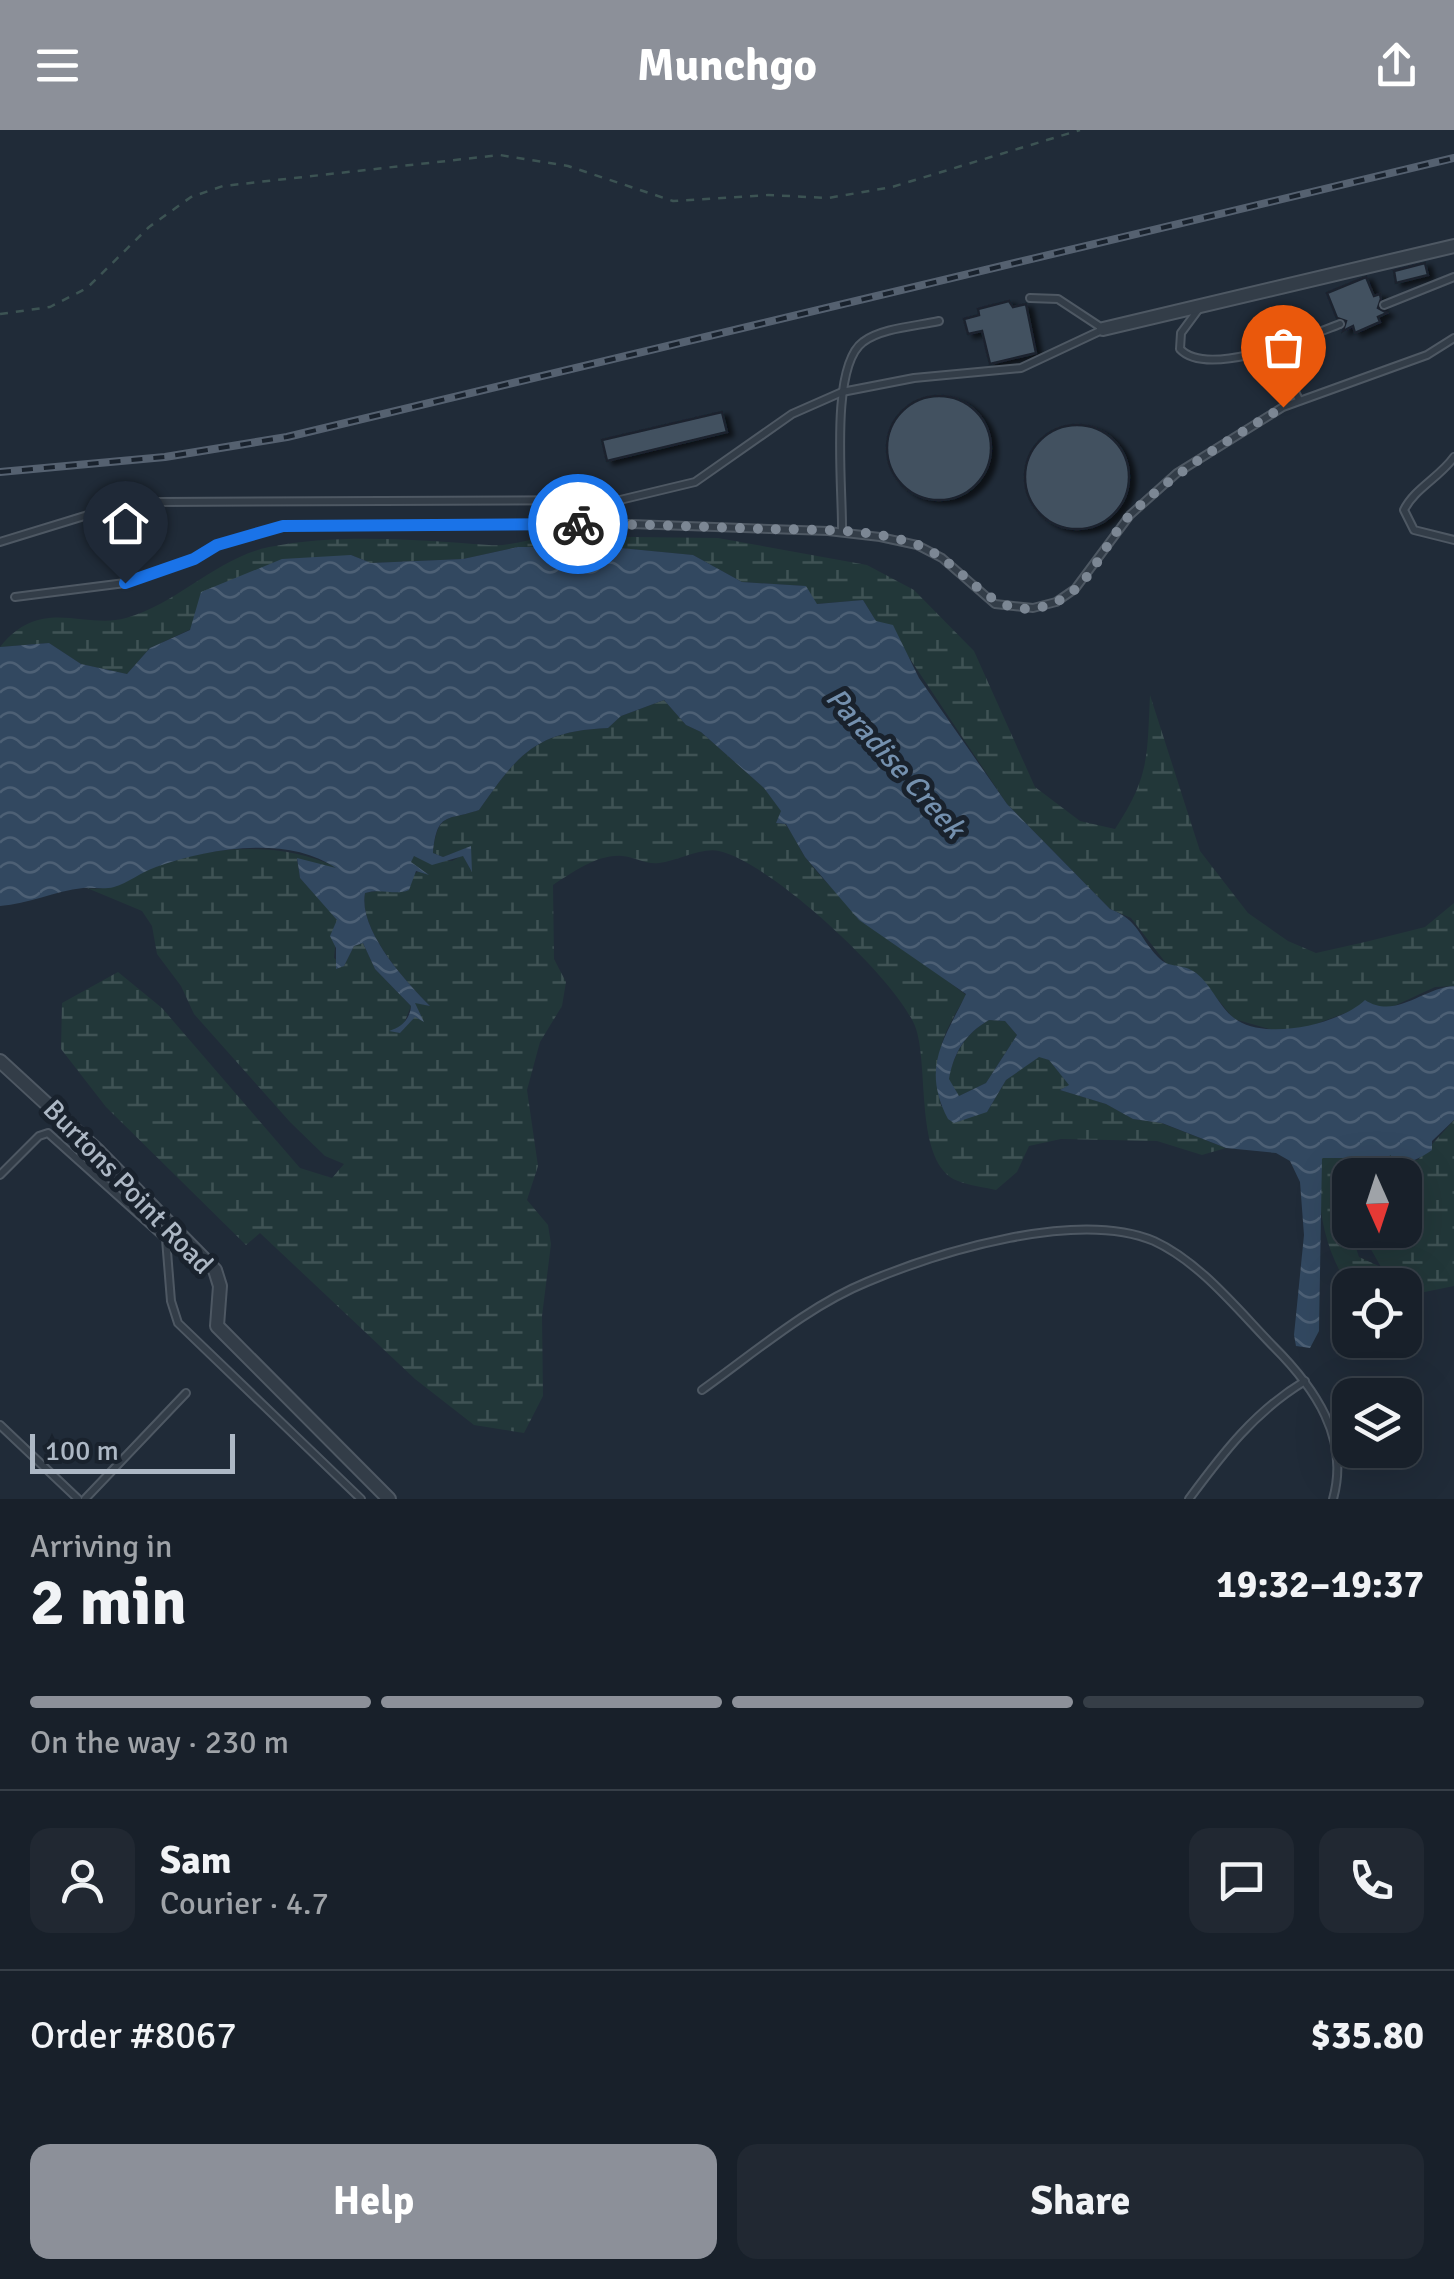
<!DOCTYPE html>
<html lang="en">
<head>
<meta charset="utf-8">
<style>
  body { margin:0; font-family:Signika,sans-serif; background:#212832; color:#f1f3f6; height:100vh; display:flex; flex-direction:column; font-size:38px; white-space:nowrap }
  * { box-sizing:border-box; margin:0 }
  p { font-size:32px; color:#9fa3a8 }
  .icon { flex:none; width:55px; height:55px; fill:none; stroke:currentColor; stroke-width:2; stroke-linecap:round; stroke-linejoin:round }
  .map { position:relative; height:1369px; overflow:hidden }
  .side { display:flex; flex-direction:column; background:#18202a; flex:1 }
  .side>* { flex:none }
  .needle { width:65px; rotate:177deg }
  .fabs { position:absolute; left:1332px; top:1028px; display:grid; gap:20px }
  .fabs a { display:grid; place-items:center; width:90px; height:90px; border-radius:20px; background:#18202a; box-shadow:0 10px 40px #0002,0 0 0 2px #363e47; font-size:50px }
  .scale { position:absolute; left:30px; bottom:25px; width:205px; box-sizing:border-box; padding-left:10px; border:5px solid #adb8c5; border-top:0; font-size:28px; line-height:35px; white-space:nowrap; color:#adb8c5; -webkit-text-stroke:8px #19222d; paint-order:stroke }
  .pin { position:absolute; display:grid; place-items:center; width:85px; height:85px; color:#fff; margin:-102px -42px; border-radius:50% 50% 50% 0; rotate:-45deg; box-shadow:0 0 10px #0007 }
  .pin .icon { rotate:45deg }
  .courier { position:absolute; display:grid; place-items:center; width:100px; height:100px; margin:-50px; border:8px solid #1a73e8; border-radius:50%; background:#fff; color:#222; box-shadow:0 2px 12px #0007 }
  .summary em { font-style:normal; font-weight:800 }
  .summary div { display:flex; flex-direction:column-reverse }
  .summary { display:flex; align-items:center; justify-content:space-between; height:170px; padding:0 30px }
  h1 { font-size:65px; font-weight:800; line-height:75px }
  .bar { display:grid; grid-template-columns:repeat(4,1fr); gap:15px 10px; align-content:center; height:120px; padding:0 30px }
  .bar i { height:12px; border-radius:8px; background:#363e47 }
  .bar .selected { background:#8c9099 }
  .bar p { grid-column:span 4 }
  .line { display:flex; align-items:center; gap:25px; padding:0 30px; border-top:2px solid #363e47 }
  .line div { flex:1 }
  .round { display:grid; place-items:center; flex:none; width:105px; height:105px; border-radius:20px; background:#212832 }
  .primary-button { display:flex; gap:20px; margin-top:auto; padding:20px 30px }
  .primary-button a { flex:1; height:115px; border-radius:20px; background:#8c9099; color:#fff; font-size:40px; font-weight:800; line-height:115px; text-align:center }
  .primary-button a+a { background:#212832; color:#f1f3f6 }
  header { display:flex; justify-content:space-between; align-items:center; height:130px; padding:0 30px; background:#8c9099; color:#fff; font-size:45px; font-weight:800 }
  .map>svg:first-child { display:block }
  .wetland { fill:url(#wetland-marsh) }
  .water { fill:url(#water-waves); fill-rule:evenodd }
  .building { fill:#435160; stroke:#1b242f; stroke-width:2.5; filter:url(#shadow) }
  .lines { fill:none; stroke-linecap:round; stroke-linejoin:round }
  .service-casing { stroke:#4e5863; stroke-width:10 }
  .minor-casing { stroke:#4e5863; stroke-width:16 }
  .path { stroke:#3c5353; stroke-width:2.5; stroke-dasharray:8 8; stroke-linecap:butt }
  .service { stroke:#333d48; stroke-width:6 }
  .minor { stroke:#333d48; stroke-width:12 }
  .rail-casing { stroke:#556170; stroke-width:8 }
  .rail { stroke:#19222d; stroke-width:4; stroke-dasharray:11; stroke-linecap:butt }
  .done { stroke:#7c8794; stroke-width:10; stroke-dasharray:0 18 }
  .route { stroke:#1a73e8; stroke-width:12 }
  .labels { text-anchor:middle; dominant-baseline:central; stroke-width:10; stroke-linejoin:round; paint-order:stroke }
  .street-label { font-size:28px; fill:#adb8c5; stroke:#19222d }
  .water-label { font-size:30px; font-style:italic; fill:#7490ae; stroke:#19222d }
</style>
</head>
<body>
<header><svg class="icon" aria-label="menu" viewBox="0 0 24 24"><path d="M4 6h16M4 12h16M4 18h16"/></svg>Munchgo<svg class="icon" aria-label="share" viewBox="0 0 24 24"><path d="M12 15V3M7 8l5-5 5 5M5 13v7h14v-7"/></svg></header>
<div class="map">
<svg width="1454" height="1369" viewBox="0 0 1454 1369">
  <defs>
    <pattern id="wetland-marsh" width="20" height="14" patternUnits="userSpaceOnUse" patternTransform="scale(2.5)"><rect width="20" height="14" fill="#223739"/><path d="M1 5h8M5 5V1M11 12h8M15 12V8" fill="none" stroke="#3f5254"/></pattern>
    <pattern id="water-waves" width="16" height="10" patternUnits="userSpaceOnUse" patternTransform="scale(2.5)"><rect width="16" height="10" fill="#324860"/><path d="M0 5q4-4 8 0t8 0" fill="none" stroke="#4d6075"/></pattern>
    <filter id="shadow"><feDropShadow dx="6" dy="3.5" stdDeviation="2.5" flood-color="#0009"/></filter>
  </defs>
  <rect width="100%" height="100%" fill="#202b38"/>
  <!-- wetland -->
  <g class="wetland">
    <path d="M 549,406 L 718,408 L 867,435 L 914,460 L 974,521 L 1035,657 L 1080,691 L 1115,699 C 1150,646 1147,626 1150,565 L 1200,721 L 1248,783 L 1288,811 L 1316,823 L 1365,812 L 1425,797 L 1454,773 L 1454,856 L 1435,857 L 1392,877 L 1356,879 L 1305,898 L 1273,900 L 1234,889 L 1195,842 L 1169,837 L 1131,788 L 1110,779 L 1007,674 L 896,508 L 876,491 L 863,470 L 816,474 L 805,456 L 742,452 L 693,425 L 610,417 L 518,417 L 463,429 L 371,433 L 351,425 L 150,518 L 127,544 L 81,534 L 49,513 L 0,517 C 41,465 84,500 126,488 C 177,474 217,428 269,417 C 340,403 417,410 489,415 C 507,417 530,409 549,406 Z"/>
    <path d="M 664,570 L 686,595 L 701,602 L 764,658 L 782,681 L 776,693 L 785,694 C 794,704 798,717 805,727 C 844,780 915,825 966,865 C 940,910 933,923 941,976 L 987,982 L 1006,950 L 1039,926 L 1049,930 L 1070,955 L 1060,960 L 1106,974 L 1133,989 L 1161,993 L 1226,1018 L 1202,1025 L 1157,1011 L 1061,1009 L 1029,1016 L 1017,1042 L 996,1060 C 984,1057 970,1056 958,1051 C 913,1034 930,935 915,896 C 895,847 770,732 719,721 C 702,717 677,731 659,733 C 647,735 635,727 622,726 C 598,724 573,742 553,755 L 554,829 L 566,852 L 562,876 L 540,912 L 527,960 L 538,1036 L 527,1070 L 548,1095 L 551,1114 L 542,1186 L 543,1266 L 524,1303 L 474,1295 L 415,1249 L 260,1103 L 246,1115 L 106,977 L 61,919 L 62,873 L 118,842 L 162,878 L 300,1038 L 332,1048 L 344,1034 L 325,1026 L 290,992 L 194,884 L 181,856 L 157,824 L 152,796 L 142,781 L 87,758 C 112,762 130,747 152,738 C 210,715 280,711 336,737 L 333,740 L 297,729 L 300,748 L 338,790 L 334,828 L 344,836 L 354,816 L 363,813 L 375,839 L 411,876 L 400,903 L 415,886 L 423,891 L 414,872 L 430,876 C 406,852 358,799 365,763 L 389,759 L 421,740 L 410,732 L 414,726 L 452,731 L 463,725 L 470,739 L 462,720 L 443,727 L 433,723 C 438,681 447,691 479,680 C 518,624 536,601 608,598 L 621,586 Z"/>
    <path d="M 989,890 L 1005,891 L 1017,905 L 986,953 L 959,966 L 948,949 C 955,922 965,904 989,890 Z"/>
    <path d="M 1454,990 L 1454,1156 L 1405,1166 L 1405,1155 L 1350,1158 C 1325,1122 1314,1072 1322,1028 L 1345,1028 L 1350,1100 L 1359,1127 L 1381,1137 L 1360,1100 L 1405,1100 L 1405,1045 L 1355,1045 L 1356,1034 L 1392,1024 L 1392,1029 L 1418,1030 Z"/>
  </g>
  <!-- water -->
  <path class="water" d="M 518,417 L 610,417 L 693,425 L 742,452 L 806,456 L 817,474 L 863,470 L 876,491 L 893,495 L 919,548 L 1007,674 L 1110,779 C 1140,791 1137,805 1158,827 C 1169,839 1180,833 1193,841 C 1210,851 1218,876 1234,888 C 1264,912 1340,894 1365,870 C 1396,890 1422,858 1454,856 L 1454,990 L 1432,1011 L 1432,1020 C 1421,1028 1403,1037 1389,1035 L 1391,1025 L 1376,1034 L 1356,1034 L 1355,1045 L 1350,1045 L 1350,1096 L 1345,1028 L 1322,1028 L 1319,1201 L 1310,1218 L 1296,1216 L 1294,1205 L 1304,1105 L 1300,1052 L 1290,1031 L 1276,1023 L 1226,1018 L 1162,993 L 1133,989 L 1106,974 L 1060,960 L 1069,955 L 1049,930 L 1039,927 L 1006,950 L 987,982 L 954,993 L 948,989 C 921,937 944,910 966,864 L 859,790 L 805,727 L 786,694 L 776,693 L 781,681 L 764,658 L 701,602 L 686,595 L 664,570 L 621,586 L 608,598 C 536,601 518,624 479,680 C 447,691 437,681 433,723 L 443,727 L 471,716 L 472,742 L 463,726 L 432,735 L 414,726 L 411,732 L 429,745 L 416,741 L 409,760 C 395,766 382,758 365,763 C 358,800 406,852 430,876 L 415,873 L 424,892 L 415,887 L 400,903 L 389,901 C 402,897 410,889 411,876 L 375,839 L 363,813 L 354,816 L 344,836 L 336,839 L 336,818 L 330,806 L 337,790 L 300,748 L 297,728 L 336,738 C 288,705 208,718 156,737 C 141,742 128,753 114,757 C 103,760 93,757 83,758 C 55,761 28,774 0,776 L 0,517 L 49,513 L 81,534 L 127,544 L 150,518 L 190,500 L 201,462 L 282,429 L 351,425 L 371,433 L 463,429 ZM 989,890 L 1005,891 L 1017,905 L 986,953 L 959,966 L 949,949 C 954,922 965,904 989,890 Z"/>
  <!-- building -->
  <g class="building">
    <path d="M 1425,133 L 1428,145 L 1396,153 L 1394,141 Z"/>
    <path d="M 1366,147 L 1374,166 L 1380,164 L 1381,169 L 1378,178 L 1387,183 L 1378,187 L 1380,192 L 1355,203 L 1353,196 L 1343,201 L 1346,191 L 1337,188 L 1327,163 Z"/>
    <path d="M 1009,171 L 1013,177 L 1026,174 L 1036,223 L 990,234 L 982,201 L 968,204 L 964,189 L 979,185 L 978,179 Z"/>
    <circle cx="939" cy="318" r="52"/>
    <path d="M 722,282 L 727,302 L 607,331 L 602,310 Z"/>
    <circle cx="1077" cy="347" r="52"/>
  </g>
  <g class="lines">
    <!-- service casing -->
    <g class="service-casing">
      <g id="service">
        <path d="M 1030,168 L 1058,169 L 1102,198"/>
        <path d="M 1384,175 L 1454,147"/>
        <path d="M 1198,180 L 1181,203 L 1180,219 C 1208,249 1306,207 1340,194"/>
        <path d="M 1274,217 L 1299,270"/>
        <path d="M 1454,327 C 1440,347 1414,359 1404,380 L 1414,400 L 1454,410"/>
        <path d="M 842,402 C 843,360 829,237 863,212 C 881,198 917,196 939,191"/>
        <path d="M 0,412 L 91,384 L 159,372 L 620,370 L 695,352 L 792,284 L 842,262 L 914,248 L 1021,238 L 1102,200"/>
        <path d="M 15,467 L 125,453 L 194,429 L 217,415 L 283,396 L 631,394 L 828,401 L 880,407 L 917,415 L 942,428 L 995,474 L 1033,478 L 1056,472 L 1075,459 L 1130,385 L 1177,343 L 1283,277 L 1427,225 L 1454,208"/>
        <path d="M 0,1045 L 39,1006 L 48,1003 L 166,1109 L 171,1171 L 178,1193 L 361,1369"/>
        <path d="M 702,1260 C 754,1223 808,1176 867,1152 C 941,1121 1078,1079 1154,1111 C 1200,1132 1238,1180 1273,1216 C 1315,1258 1350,1308 1333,1369"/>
        <path d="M 0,1295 L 78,1369"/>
        <path d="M 85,1369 L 186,1263"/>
        <path d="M 1189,1369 C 1223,1323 1255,1281 1305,1251"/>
      </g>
    </g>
    <!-- minor casing -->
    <g class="minor-casing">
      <g id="minor">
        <path d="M 1103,199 L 1454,116"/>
        <path d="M 0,931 L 99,1022 L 215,1140 L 220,1156 L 217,1196 L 389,1369"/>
      </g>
    </g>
    <!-- path -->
    <path class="path" d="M 0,184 L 50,177 L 87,158 L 149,97 L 191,67 L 223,56 L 500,25 L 568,36 L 673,71 L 768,65 L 828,68 L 892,57 L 1080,0"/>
    <!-- service -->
    <use href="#service" class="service"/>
    <!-- minor -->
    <use href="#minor" class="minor"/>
    <!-- rail casing -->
    <g class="rail-casing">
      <path id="rail" d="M 0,342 L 165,327 L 287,307 L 1454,28"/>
    </g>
    <!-- rail -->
    <use href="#rail" class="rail"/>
  </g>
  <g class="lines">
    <!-- done -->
    <path class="done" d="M 578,394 C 641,394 704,397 767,399 C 816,400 872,398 918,415 C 968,434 993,500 1056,472 C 1095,454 1105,408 1134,381 C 1179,339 1231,309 1283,277"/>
    <!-- route -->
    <path class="route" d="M 125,453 L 194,429 L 217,415 L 283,396 L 578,394"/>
  </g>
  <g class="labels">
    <!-- street labels -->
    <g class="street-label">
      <text transform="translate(128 1057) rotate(46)">Burtons Point Road</text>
    </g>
    <!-- water labels -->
    <g class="water-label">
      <text transform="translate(895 633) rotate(48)">Paradise Creek</text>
    </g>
  </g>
</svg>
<div class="fabs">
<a><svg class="needle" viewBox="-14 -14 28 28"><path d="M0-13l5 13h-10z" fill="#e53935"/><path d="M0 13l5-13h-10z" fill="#9fa3a8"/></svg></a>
<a><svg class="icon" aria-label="locate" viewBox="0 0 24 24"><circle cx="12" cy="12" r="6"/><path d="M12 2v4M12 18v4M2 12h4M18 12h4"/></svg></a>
<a><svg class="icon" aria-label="layers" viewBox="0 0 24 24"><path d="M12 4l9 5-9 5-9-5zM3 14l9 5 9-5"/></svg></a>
</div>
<div class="scale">100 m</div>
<div class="pin" style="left:1283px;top:277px;background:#ea580c"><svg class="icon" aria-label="bag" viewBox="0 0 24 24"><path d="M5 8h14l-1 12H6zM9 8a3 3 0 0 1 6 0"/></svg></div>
<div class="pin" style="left:125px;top:453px;background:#1f2937"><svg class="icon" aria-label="home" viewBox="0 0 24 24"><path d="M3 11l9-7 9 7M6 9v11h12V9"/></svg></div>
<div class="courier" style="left:578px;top:394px"><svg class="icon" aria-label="bike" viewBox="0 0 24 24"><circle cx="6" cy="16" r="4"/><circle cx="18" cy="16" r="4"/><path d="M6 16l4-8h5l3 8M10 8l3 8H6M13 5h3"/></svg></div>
</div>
<section class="side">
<div class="summary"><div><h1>2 min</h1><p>Arriving in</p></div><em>19:32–19:37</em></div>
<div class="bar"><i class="selected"></i><i class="selected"></i><i class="selected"></i><i></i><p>On the way · 230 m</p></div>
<div class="line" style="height:180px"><a class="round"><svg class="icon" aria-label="person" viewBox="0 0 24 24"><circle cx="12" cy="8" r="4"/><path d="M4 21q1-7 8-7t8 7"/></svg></a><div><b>Sam</b><p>Courier · 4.7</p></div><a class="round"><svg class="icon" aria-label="chat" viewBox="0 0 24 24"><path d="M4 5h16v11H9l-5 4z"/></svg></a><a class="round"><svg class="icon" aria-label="phone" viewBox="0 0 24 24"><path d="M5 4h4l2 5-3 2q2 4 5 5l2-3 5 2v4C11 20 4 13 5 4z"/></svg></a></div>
<div class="line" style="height:130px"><div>Order #8067</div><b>$35.80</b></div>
<div class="primary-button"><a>Help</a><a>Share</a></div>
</section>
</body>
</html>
